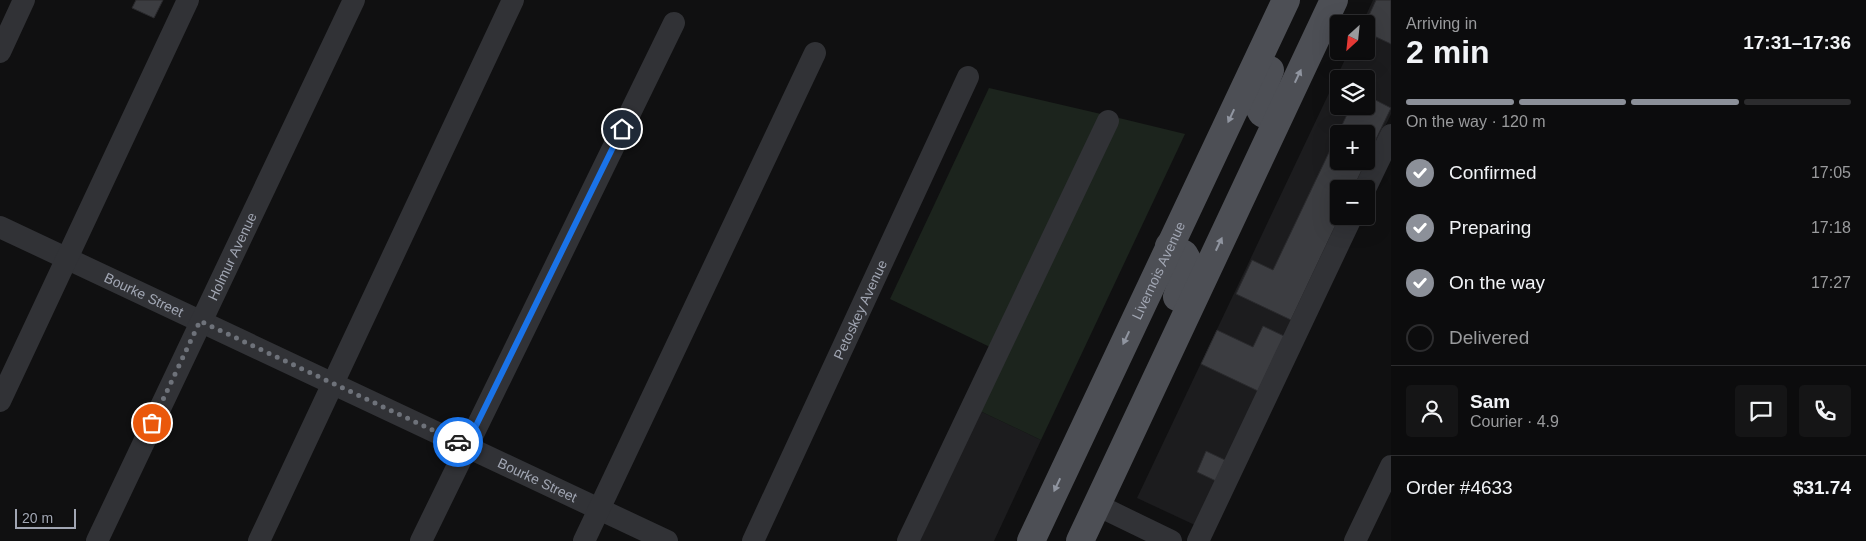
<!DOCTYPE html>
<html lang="en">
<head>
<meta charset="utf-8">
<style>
  body { margin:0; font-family:Arial,sans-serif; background:#151516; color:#f1f3f6; height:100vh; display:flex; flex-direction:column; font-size:19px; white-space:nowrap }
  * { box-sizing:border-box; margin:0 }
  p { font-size:16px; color:#9a9b9d }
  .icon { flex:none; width:28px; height:28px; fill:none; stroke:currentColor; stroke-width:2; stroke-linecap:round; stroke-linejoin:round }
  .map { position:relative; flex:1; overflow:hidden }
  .sheet { display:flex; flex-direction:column; background:#0c0c0d; width:475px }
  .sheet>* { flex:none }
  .needle { width:32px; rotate:207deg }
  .buttons { position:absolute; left:1330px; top:15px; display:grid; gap:10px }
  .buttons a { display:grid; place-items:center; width:45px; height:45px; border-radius:5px; background:#0c0c0d; box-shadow:0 5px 20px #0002,0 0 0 1px #2c2c2e; font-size:25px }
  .scale { position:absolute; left:15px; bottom:12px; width:61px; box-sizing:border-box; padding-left:5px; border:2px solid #a1a6b3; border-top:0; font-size:14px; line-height:18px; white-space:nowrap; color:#a1a6b3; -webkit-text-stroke:4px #0b0b0c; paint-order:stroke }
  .pin { position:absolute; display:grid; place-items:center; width:42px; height:42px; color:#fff; margin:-21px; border:2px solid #fff; border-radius:50%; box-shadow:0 1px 5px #0007 }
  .courier { position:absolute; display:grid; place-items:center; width:50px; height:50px; margin:-25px; border:4px solid #1a73e8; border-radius:50%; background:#fff; color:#222; box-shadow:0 1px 6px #0007 }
  .overview em { font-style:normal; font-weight:700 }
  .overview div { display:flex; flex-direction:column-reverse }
  .overview { display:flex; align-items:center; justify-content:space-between; height:85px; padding:0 15px }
  h1 { font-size:32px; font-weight:700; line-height:38px }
  .bar { display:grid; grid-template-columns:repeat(4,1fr); gap:8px 5px; align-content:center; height:60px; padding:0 15px }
  .bar i { height:6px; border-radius:4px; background:#2c2c2e }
  .bar .selected { background:#8c9099 }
  .bar p { grid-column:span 4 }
  .line { display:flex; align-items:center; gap:12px; padding:0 15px; border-top:1px solid #2c2c2e }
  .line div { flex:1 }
  .round { display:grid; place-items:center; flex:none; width:52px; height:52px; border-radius:5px; background:#151516 }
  ol { padding:0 15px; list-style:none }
  li { display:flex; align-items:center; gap:15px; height:55px }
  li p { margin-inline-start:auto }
  li .icon { padding:5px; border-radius:50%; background:#8c9099; color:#fff; stroke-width:4 }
  li:last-child { color:#9a9b9d }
  li i { width:28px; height:28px; border:2px solid #2c2c2e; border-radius:50% }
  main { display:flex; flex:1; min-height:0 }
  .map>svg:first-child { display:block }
  .built { fill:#1c1c1e; fill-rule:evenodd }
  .green { fill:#1c241d }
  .building { fill:#3c3d41; stroke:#2a2a2d }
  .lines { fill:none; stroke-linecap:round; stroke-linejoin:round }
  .minor { stroke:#313236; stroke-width:22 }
  .major { stroke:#4d4f55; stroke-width:28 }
  .oneway { fill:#9095a0 }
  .done { stroke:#6e727a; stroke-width:5; stroke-dasharray:0 9 }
  .route { stroke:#1a73e8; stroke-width:6 }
  .labels { text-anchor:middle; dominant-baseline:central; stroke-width:4; stroke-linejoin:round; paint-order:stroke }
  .street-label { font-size:14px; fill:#a1a6b3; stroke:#0b0b0c }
</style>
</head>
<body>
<main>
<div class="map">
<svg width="1391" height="541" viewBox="0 0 1391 541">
  <rect width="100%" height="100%" fill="#101011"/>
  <!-- built -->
  <g class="built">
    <path d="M 1373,0 L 1391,0 L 1391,114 L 1356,189 L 1339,189 L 1339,216 L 1197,526 L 1137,498 L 1349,51 L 1366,51 L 1366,24 L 1362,24 ZM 1339,79 L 1366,79 L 1366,106 L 1339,106 ZM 1339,134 L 1366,134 L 1366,161 L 1339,161 Z"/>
    <path d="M 980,411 L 1041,440 L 994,541 L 920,541 Z"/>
  </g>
  <!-- green -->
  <g class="green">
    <path d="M 989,88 L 1101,114 L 990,347 L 890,299 Z"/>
    <path d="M 1119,118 L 1185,134 L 1041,440 L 980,411 Z"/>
  </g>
  <!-- building -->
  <g class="building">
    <path d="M 136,0 L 163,0 L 154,18 L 132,8 Z"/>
    <path d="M 1376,0 L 1391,0 L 1391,44 L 1374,36 L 1373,39 L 1366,36 L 1365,24 Z"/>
    <path d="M 1366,95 L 1391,108 L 1366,160 L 1366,134 L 1339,134 L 1339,161 L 1366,161 L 1353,189 L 1339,189 L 1340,216 L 1291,320 L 1236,294 L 1252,260 L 1273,270 L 1351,106 L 1366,106 Z"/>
    <path d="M 1263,326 L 1284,336 L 1258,391 L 1201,364 L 1217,330 L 1253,347 Z"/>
    <path d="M 1206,451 L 1225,460 L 1216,481 L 1197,472 Z"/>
  </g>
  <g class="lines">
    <!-- minor -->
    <g class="minor">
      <path d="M 0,52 L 24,0"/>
      <path d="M 1365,189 L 1391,135"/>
      <path id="s1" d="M 0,227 L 667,541"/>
      <path d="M 0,401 L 188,0"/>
      <path d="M 1097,505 L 1171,541"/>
      <path id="s2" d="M 97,541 L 354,0"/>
      <path d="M 259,541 L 513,0"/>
      <path d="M 421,541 L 674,23"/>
      <path d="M 584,541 L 815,53"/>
      <path id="s3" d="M 753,541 L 968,77"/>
      <path d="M 908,541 L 1108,121"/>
      <path d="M 1198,541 L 1352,216"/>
      <path d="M 1355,541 L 1391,466"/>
    </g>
    <!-- major -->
    <g class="major">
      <path d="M 1270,70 L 1257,104 L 1262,113 L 1277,120"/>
      <path d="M 1169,246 L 1184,254 L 1189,263 L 1177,297"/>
      <path id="s4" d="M 1031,541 L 1286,0"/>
      <path d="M 1080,541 L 1334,0"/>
    </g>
  </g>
  <!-- one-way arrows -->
  <defs><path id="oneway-solid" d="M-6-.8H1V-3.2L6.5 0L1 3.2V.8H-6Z" transform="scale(1.25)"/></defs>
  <g class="oneway">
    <use href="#oneway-solid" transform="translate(1298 76) rotate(-65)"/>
    <use href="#oneway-solid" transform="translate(1231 116) rotate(115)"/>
    <use href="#oneway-solid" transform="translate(1219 244) rotate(-65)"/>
    <use href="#oneway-solid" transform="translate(1126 338) rotate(115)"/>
    <use href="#oneway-solid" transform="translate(1057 485) rotate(115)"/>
  </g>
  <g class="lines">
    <!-- done -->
    <path class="done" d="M 152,423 L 200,321 L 458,442"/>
    <!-- route -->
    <path class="route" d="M 458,442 L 466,446 L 622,129"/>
  </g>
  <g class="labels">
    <!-- street labels -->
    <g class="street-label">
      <text stroke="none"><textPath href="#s2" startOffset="315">Holmur Avenue</textPath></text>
      <text stroke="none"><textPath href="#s4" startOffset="299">Livernois Avenue</textPath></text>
      <text stroke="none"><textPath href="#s1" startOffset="159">Bourke Street</textPath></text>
      <text stroke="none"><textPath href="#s3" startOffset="255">Petoskey Avenue</textPath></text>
      <text stroke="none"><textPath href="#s1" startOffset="594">Bourke Street</textPath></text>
    </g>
  </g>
</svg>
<div class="buttons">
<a><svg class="needle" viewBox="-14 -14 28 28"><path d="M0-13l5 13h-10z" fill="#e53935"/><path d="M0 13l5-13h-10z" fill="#9a9b9d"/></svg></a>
<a><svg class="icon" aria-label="layers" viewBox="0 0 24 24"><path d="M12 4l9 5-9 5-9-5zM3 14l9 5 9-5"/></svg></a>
<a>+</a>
<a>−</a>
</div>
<div class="scale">20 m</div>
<div class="pin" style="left:152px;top:423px;background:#ea580c"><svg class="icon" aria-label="bag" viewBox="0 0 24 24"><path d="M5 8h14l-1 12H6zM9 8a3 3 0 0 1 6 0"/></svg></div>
<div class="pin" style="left:622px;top:129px;background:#1f2937"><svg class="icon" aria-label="home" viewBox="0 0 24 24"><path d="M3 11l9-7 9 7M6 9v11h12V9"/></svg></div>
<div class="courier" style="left:458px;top:442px"><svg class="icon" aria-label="car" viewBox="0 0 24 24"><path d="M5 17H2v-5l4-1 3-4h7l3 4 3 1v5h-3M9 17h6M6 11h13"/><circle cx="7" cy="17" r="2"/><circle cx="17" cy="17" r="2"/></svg></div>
</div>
<section class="sheet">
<div class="overview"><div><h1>2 min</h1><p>Arriving in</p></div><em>17:31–17:36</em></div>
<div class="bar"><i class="selected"></i><i class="selected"></i><i class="selected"></i><i></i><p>On the way · 120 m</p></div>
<ol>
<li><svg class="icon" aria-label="check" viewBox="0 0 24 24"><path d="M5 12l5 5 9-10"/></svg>Confirmed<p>17:05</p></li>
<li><svg class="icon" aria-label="check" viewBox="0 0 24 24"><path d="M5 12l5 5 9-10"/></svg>Preparing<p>17:18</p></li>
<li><svg class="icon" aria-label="check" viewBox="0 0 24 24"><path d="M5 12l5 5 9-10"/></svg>On the way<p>17:27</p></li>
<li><i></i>Delivered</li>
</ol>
<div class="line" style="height:90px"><a class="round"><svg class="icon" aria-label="person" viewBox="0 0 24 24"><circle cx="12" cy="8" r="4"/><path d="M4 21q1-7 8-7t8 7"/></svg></a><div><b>Sam</b><p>Courier · 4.9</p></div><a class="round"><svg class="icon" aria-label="chat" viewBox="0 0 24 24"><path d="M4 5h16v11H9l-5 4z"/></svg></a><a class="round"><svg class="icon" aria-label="phone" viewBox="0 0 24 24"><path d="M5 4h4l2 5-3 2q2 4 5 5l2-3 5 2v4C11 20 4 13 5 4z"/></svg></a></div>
<div class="line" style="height:65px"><div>Order #4633</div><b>$31.74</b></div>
</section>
</main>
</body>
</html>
